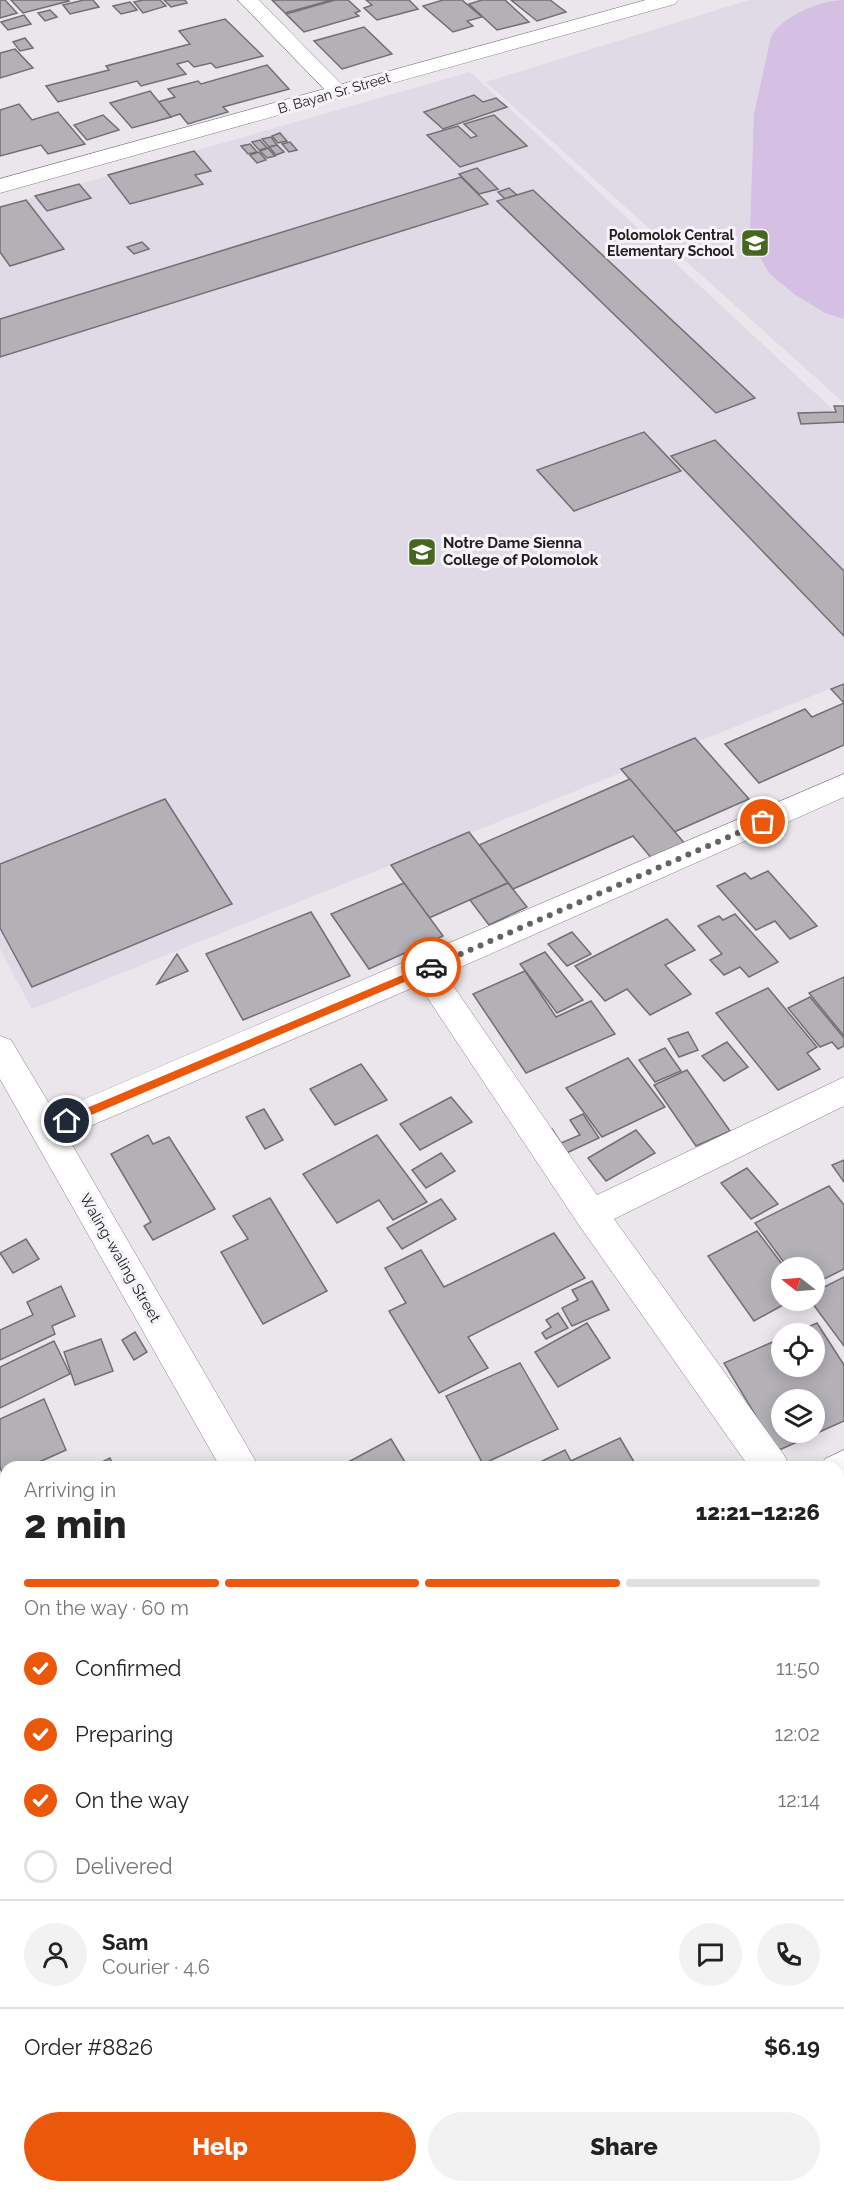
<!DOCTYPE html>
<html lang="en">
<head>
<meta charset="utf-8">
<style>
  body { margin:0; font-family:Raleway,sans-serif; background:#f2f2f2; color:#222; height:100vh; display:flex; flex-direction:column; font-size:22px; white-space:nowrap }
  * { box-sizing:border-box; margin:0 }
  p { font-size:20px; color:#767676 }
  .icon { flex:none; width:33px; height:33px; fill:none; stroke:currentColor; stroke-width:2; stroke-linecap:round; stroke-linejoin:round }
  .map { position:relative; flex:1; overflow:hidden }
  .sheet { position:absolute; left:0px; top:1461px; width:844px; height:732px; display:flex; flex-direction:column; background:#fff; border-radius:18px 18px 0 0; box-shadow:0 3px 15px #0003 }
  .sheet>* { flex:none }
  .needle { width:39px; rotate:287deg }
  .controls { position:absolute; left:771px; top:1257px; display:grid; gap:12px }
  .controls a { display:grid; place-items:center; width:54px; height:54px; border-radius:50%; background:#fff; box-shadow:0 3px 15px #0003; font-size:30px }
  .pin { position:absolute; display:grid; place-items:center; width:51px; height:51px; color:#fff; margin:-26px; border:3px solid #fff; border-radius:50%; box-shadow:0 2px 6px #0007 }
  .courier { position:absolute; display:grid; place-items:center; width:60px; height:60px; margin:-30px; border:4px solid #ea580c; border-radius:50%; background:#fff; color:#222; box-shadow:0 2px 8px #0007 }
  .head em { font-style:normal; font-weight:800 }
  .head div { display:flex; flex-direction:column-reverse }
  .head { display:flex; align-items:center; justify-content:space-between; height:102px; padding:0 24px }
  h1 { font-size:39px; font-weight:800; line-height:45px }
  .bar { display:grid; grid-template-columns:repeat(4,1fr); gap:9px 6px; align-content:center; height:72px; padding:0 24px }
  .bar i { height:8px; border-radius:4px; background:#e0e0e0 }
  .bar .on { background:#ea580c }
  .bar p { grid-column:span 4 }
  .line { display:flex; align-items:center; gap:15px; padding:0 24px; border-top:2px solid #e0e0e0 }
  .line div { flex:1 }
  .round { display:grid; place-items:center; flex:none; width:63px; height:63px; border-radius:32px; background:#f2f2f2 }
  ol { padding:0 24px; list-style:none }
  li { display:flex; align-items:center; gap:18px; height:66px }
  li p { margin-inline-start:auto }
  li .icon { padding:6px; border-radius:50%; background:#ea580c; color:#fff; stroke-width:4 }
  li:last-child { color:#767676 }
  li i { width:33px; height:33px; border:3px solid #e0e0e0; border-radius:50% }
  .primary-button { display:flex; gap:12px; margin-top:auto; padding:12px 24px }
  .primary-button a { flex:1; height:69px; border-radius:36px; background:#ea580c; color:#fff; font-size:24px; font-weight:800; line-height:69px; text-align:center }
  .primary-button a+a { background:#f2f2f2; color:#222 }
  .map>svg:first-child { display:block }
  .built { fill:#e0d9e6 }
  .green { fill:#d5c0e4 }
  .building { fill:#b3b0b6; stroke:#726f74; stroke-width:1.5; fill-rule:evenodd }
  .lines { fill:none; stroke-linecap:round; stroke-linejoin:round }
  .minor-casing { stroke:#848186; stroke-width:1 }
  .tertiary-casing { stroke:#848186; stroke-width:1 }
  .minor { fill:#fff; fill-rule:evenodd }
  .tertiary { fill:#fff; fill-rule:evenodd }
  .route { fill:#ea580c }
  .done { stroke:#656366; stroke-width:6; stroke-dasharray:0 10.8 }
  .labels { text-anchor:middle; dominant-baseline:central; stroke-width:6; stroke-linejoin:round; paint-order:stroke }
  .far-street-label { font-size:14px; fill:#1d1c1e; stroke:#f7f4f9 }
  .far-poi-label { font-size:14px; font-weight:bold; fill:#1d1c1e; stroke:#f7f4f9; text-anchor:end }
  .poi-label { font-size:15px; font-weight:bold; fill:#1d1c1e; stroke:#f7f4f9; text-anchor:start }
  .street-label { font-size:15px; fill:#1d1c1e; stroke:#f7f4f9 }
</style>
</head>
<body>
<div class="map">
<svg width="844" height="2193" viewBox="0 0 844 2193">
  <rect width="100%" height="100%" fill="#eae6ec"/>
  <!-- built -->
  <g class="built">
    <path d="M 749,0 L 844,0 L 844,403 L 486,82 Z"/>
    <path d="M 470,72 L 844,420 L 844,683 L 32,1009 L 0,949 L 0,207 Z"/>
  </g>
  <!-- green -->
  <path class="green" d="M 844,0 L 844,319 L 825,313 L 794,294 L 769,273 L 757,252 L 750,231 L 754,114 L 771,37 C 782,16 821,0 844,0 Z"/>
  <!-- building -->
  <g class="building">
    <path d="M 0,0 L 5,0 L 17,13 L 0,18 Z"/>
    <path d="M 11,0 L 68,0 L 69,1 L 23,13 Z"/>
    <path d="M 84,0 L 93,0 L 99,7 L 70,14 L 63,5 Z"/>
    <path d="M 143,0 L 160,0 L 166,6 L 143,13 L 134,2 Z"/>
    <path d="M 164,0 L 185,0 L 187,3 L 171,7 Z"/>
    <path d="M 272,0 L 332,0 L 285,13 Z"/>
    <path d="M 335,0 L 348,0 L 360,11 L 355,13 L 359,16 L 304,32 L 286,14 Z"/>
    <path d="M 366,0 L 409,0 L 418,9 L 377,20 L 364,8 L 372,5 Z"/>
    <path d="M 443,0 L 462,0 L 482,17 L 467,21 L 473,26 L 453,32 L 423,6 Z"/>
    <path d="M 482,0 L 505,0 L 529,22 L 497,30 L 469,4 Z"/>
    <path d="M 511,0 L 550,0 L 566,12 L 537,21 Z"/>
    <path d="M 130,2 L 137,10 L 121,14 L 113,6 Z"/>
    <path d="M 50,10 L 57,17 L 45,21 L 38,13 Z"/>
    <path d="M 24,15 L 31,24 L 8,30 L 1,22 Z"/>
    <path d="M 225,19 L 263,56 L 216,68 L 211,63 L 194,67 L 188,61 L 177,64 L 186,74 L 141,86 L 137,81 L 58,102 L 46,86 L 109,70 L 106,66 L 190,44 L 179,31 Z"/>
    <path d="M 364,27 L 392,54 L 342,69 L 314,41 Z"/>
    <path d="M 25,38 L 33,48 L 20,51 L 13,42 Z"/>
    <path d="M 15,49 L 33,68 L 0,78 L 0,53 Z"/>
    <path d="M 267,65 L 289,89 L 223,107 L 228,112 L 188,124 L 180,114 L 171,117 L 158,102 L 175,97 L 168,89 L 198,81 L 201,84 Z"/>
    <path d="M 150,91 L 171,117 L 132,128 L 110,103 Z"/>
    <path d="M 474,95 L 483,102 L 496,98 L 507,107 L 443,129 L 424,112 Z"/>
    <path d="M 19,104 L 32,120 L 58,112 L 85,144 L 48,154 L 41,145 L 0,156 L 0,110 Z"/>
    <path d="M 103,115 L 119,130 L 87,140 L 74,125 Z"/>
    <path d="M 494,115 L 527,146 L 460,167 L 427,135 L 458,126 L 471,138 L 477,136 L 464,124 Z"/>
    <path d="M 280,133 L 287,141 L 278,143 L 272,136 Z"/>
    <path d="M 271,137 L 277,145 L 269,147 L 262,139 Z"/>
    <path d="M 260,140 L 267,148 L 259,150 L 252,142 Z"/>
    <path d="M 290,142 L 297,150 L 289,152 L 282,144 Z"/>
    <path d="M 250,144 L 257,152 L 248,154 L 241,146 Z"/>
    <path d="M 277,145 L 284,152 L 276,155 L 269,147 Z"/>
    <path d="M 268,148 L 275,156 L 267,158 L 260,151 Z"/>
    <path d="M 194,151 L 211,171 L 195,175 L 203,184 L 130,204 L 108,175 Z"/>
    <path d="M 259,152 L 266,160 L 257,163 L 250,155 Z"/>
    <path d="M 477,168 L 498,189 L 479,194 L 459,174 Z"/>
    <path d="M 461,177 L 488,204 L 0,357 L 0,319 Z"/>
    <path d="M 79,184 L 91,198 L 47,211 L 35,196 Z"/>
    <path d="M 509,188 L 517,195 L 505,199 L 498,192 Z"/>
    <path d="M 533,190 L 755,398 L 716,413 L 497,201 Z"/>
    <path d="M 26,200 L 64,249 L 10,266 L 0,252 L 0,207 Z"/>
    <path d="M 142,242 L 149,249 L 134,254 L 127,247 Z"/>
    <path d="M 834,406 L 844,406 L 844,422 L 801,424 L 798,413 L 836,412 Z"/>
    <path d="M 644,432 L 681,471 L 574,511 L 537,470 Z"/>
    <path d="M 715,440 L 844,571 L 844,636 L 671,456 Z"/>
    <path d="M 844,684 L 844,703 L 831,689 Z"/>
    <path d="M 844,703 L 844,745 L 759,783 L 725,744 L 805,709 L 812,717 Z"/>
    <path d="M 695,738 L 749,799 L 674,832 L 621,769 Z"/>
    <path d="M 630,779 L 686,845 L 653,860 L 633,836 L 513,889 L 479,845 Z"/>
    <path d="M 165,799 L 232,904 L 32,987 L 0,928 L 0,864 Z"/>
    <path d="M 469,832 L 508,883 L 429,918 L 391,865 Z"/>
    <path d="M 768,871 L 817,926 L 790,939 L 775,921 L 756,930 L 717,886 L 745,873 L 751,879 Z"/>
    <path d="M 404,883 L 443,936 L 369,969 L 331,914 Z"/>
    <path d="M 508,883 L 527,907 L 489,925 L 470,900 Z"/>
    <path d="M 311,912 L 350,976 L 243,1020 L 206,954 Z"/>
    <path d="M 735,914 L 778,962 L 749,977 L 740,967 L 724,975 L 710,960 L 722,954 L 698,926 L 719,916 L 723,920 Z"/>
    <path d="M 667,919 L 695,950 L 665,965 L 691,994 L 650,1015 L 627,989 L 605,1001 L 575,966 Z"/>
    <path d="M 572,932 L 591,954 L 567,966 L 548,944 Z"/>
    <path d="M 545,952 L 583,1000 L 557,1013 L 520,964 Z"/>
    <path d="M 177,954 L 188,971 L 157,984 Z"/>
    <path d="M 525,971 L 556,1017 L 591,1001 L 615,1034 L 526,1073 L 473,994 Z"/>
    <path d="M 844,977 L 844,1036 L 809,993 Z"/>
    <path d="M 768,988 L 817,1047 L 807,1053 L 820,1069 L 778,1090 L 716,1013 Z"/>
    <path d="M 810,997 L 844,1038 L 844,1046 L 838,1049 L 832,1042 L 820,1047 L 788,1008 Z"/>
    <path d="M 688,1032 L 698,1050 L 679,1057 L 668,1039 Z"/>
    <path d="M 727,1042 L 748,1067 L 724,1081 L 702,1056 Z"/>
    <path d="M 665,1048 L 681,1071 L 655,1082 L 639,1060 Z"/>
    <path d="M 628,1058 L 665,1107 L 602,1137 L 566,1088 Z"/>
    <path d="M 361,1064 L 387,1100 L 335,1125 L 310,1089 Z"/>
    <path d="M 687,1070 L 730,1131 L 696,1146 L 654,1085 Z"/>
    <path d="M 451,1097 L 472,1122 L 420,1150 L 400,1124 Z"/>
    <path d="M 264,1109 L 283,1140 L 265,1149 L 246,1117 Z"/>
    <path d="M 583,1114 L 599,1138 L 558,1157 L 542,1133 L 552,1129 L 561,1143 L 580,1135 L 570,1120 Z"/>
    <path d="M 636,1130 L 655,1153 L 606,1181 L 588,1158 Z"/>
    <path d="M 148,1135 L 153,1144 L 169,1137 L 215,1209 L 153,1240 L 144,1226 L 151,1222 L 111,1154 Z"/>
    <path d="M 377,1135 L 427,1202 L 393,1220 L 379,1200 L 337,1223 L 303,1174 Z"/>
    <path d="M 441,1153 L 455,1171 L 426,1188 L 412,1170 Z"/>
    <path d="M 844,1160 L 844,1182 L 832,1165 Z"/>
    <path d="M 747,1168 L 778,1204 L 751,1219 L 721,1183 Z"/>
    <path d="M 829,1186 L 844,1205 L 844,1269 L 814,1284 L 814,1268 L 788,1268 L 755,1223 Z"/>
    <path d="M 270,1198 L 327,1291 L 263,1324 L 221,1252 L 248,1239 L 233,1216 Z"/>
    <path d="M 441,1199 L 456,1219 L 402,1249 L 387,1228 Z"/>
    <path d="M 757,1231 L 785,1268 L 782,1268 L 782,1300 L 792,1300 L 754,1321 L 708,1256 Z"/>
    <path d="M 554,1233 L 585,1278 L 468,1337 L 488,1368 L 439,1393 L 389,1311 L 406,1303 L 385,1268 L 421,1250 L 444,1287 Z"/>
    <path d="M 26,1239 L 39,1259 L 13,1273 L 0,1253 Z"/>
    <path d="M 844,1277 L 844,1346 L 810,1300 L 814,1300 L 814,1292 Z"/>
    <path d="M 592,1281 L 609,1310 L 572,1326 L 562,1308 L 578,1300 L 572,1290 Z"/>
    <path d="M 61,1286 L 75,1316 L 52,1326 L 55,1334 L 0,1360 L 0,1330 L 33,1315 L 27,1302 Z"/>
    <path d="M 558,1313 L 568,1328 L 546,1339 L 542,1333 L 551,1327 L 546,1320 Z"/>
    <path d="M 587,1323 L 610,1358 L 558,1387 L 535,1352 Z"/>
    <path d="M 817,1323 L 844,1365 L 844,1421 L 777,1451 L 724,1363 L 782,1338 L 782,1366 L 814,1366 L 814,1334 L 792,1334 ZM 782,1400 L 814,1400 L 814,1432 L 782,1432 Z"/>
    <path d="M 135,1332 L 147,1352 L 134,1360 L 122,1340 Z"/>
    <path d="M 101,1339 L 113,1371 L 75,1385 L 64,1352 Z"/>
    <path d="M 54,1341 L 70,1374 L 0,1408 L 0,1367 Z"/>
    <path d="M 520,1363 L 558,1429 L 483,1464 L 446,1396 Z"/>
    <path d="M 44,1399 L 66,1450 L 28,1467 L 6,1467 L 4,1478 L 0,1467 L 0,1419 Z"/>
    <path d="M 620,1438 L 637,1467 L 530,1467 L 565,1450 L 571,1461 Z"/>
    <path d="M 391,1439 L 408,1467 L 339,1467 Z"/>
    <path d="M 110,1458 L 114,1467 L 92,1467 Z"/>
    <path d="M 6,1492 L 6,1530 L 0,1515 L 0,1495 Z"/>
    <path d="M 842,1669 L 844,1692 L 838,1695 L 838,1671 Z"/>
    <path d="M 838,1742 L 844,1750 L 844,1837 L 838,1841 Z"/>
    <path d="M 844,1884 L 844,1977 L 838,1967 L 838,1888 Z"/>
    <path d="M 6,1979 L 6,2077 L 0,2080 L 0,1982 Z"/>
    <path d="M 844,2092 L 844,2193 L 739,2193 L 735,2187 L 838,2187 L 838,2096 Z"/>
    <path d="M 6,2142 L 6,2187 L 23,2187 L 12,2193 L 0,2193 L 0,2146 Z"/>
    <path d="M 139,2187 L 210,2187 L 212,2193 L 141,2193 Z"/>
    <path d="M 462,2187 L 499,2187 L 491,2193 L 465,2193 Z"/>
    <path d="M 499,2187 L 573,2187 L 577,2193 L 491,2193 Z"/>
  </g>
  <g class="lines">
    <!-- minor casing -->
    <g class="minor-casing">
      <g id="minor">
        <path d="M 238,0 L 259,0 L 345,88 L 349,92 L 345,96 L 331,96 Z"/>
        <path d="M 844,774 L 844,797 L 445,974 L 597,1195 L 844,1077 L 844,1106 L 614,1219 L 784,1455 L 790,1467 L 749,1467 L 579,1225 L 419,985 L 67,1136 L 259,1467 L 220,1467 L 0,1079 L 0,1036 L 11,1040 L 54,1112 Z"/>
        <path d="M 844,1450 L 844,1486 L 838,1488 L 838,1467 L 821,1467 L 825,1459 Z"/>
        <path d="M 838,1546 L 844,1548 L 844,1591 L 838,1589 Z"/>
        <path d="M 633,2187 L 681,2187 L 683,2193 L 636,2193 Z"/>
      </g>
    </g>
    <!-- tertiary casing -->
    <g class="tertiary-casing">
      <path id="tertiary" d="M 646,0 L 678,0 L 675,4 L 0,193 L 0,179 Z"/>
    </g>
    <!-- minor -->
    <use href="#minor" class="minor"/>
    <!-- tertiary -->
    <use href="#tertiary" class="tertiary"/>
  </g>
  <!-- route -->
  <path class="route" d="M 431,963 L 435,964 L 435,969 L 70,1124 L 67,1125 L 62,1121 L 63,1118 Z"/>
  <g class="lines">
    <!-- done -->
    <path class="done" d="M 431,967 L 763,822"/>
  </g>
  <!-- icons -->
  <defs>
    <g id="school-square" transform="scale(1.5)"><rect x="-9" y="-9" width="18" height="18" rx="4" fill="#45671f" stroke="#f7f4f9"/><path d="M0-5L7-2L0 1L-7-2ZM-4 1L0 2.5L4 1V4Q0 6-4 4Z" fill="#fff"/></g>
    <g id="university-square" transform="scale(1.5)"><rect x="-9" y="-9" width="18" height="18" rx="4" fill="#45671f" stroke="#f7f4f9"/><path d="M0-5L7-2L0 1L-7-2ZM-4 1L0 2.5L4 1V4Q0 6-4 4Z" fill="#fff"/></g>
  </defs>
  <g fill-rule="evenodd">
    <use href="#school-square" x="755" y="243"/>
    <use href="#university-square" x="422" y="552"/>
  </g>
  <g class="labels">
    <!-- far-street labels -->
    <g class="far-street-label">
      <text transform="translate(334 93) rotate(-16)">B. Bayan Sr. Street</text>
    </g>
    <!-- far-poi labels -->
    <g class="far-poi-label">
      <text x="734" y="235">Polomolok Central<tspan x="734" dy="16">Elementary School</tspan></text>
    </g>
    <!-- poi labels -->
    <g class="poi-label">
      <text x="443" y="543">Notre Dame Sienna<tspan x="443" dy="17">College of Polomolok</tspan></text>
    </g>
    <!-- street labels -->
    <g class="street-label">
      <text transform="translate(120 1258) rotate(60)">Waling-waling Street</text>
    </g>
  </g>
</svg>
<div class="controls">
<a><svg class="needle" viewBox="-14 -14 28 28"><path d="M0-13l5 13h-10z" fill="#e53935"/><path d="M0 13l5-13h-10z" fill="#767676"/></svg></a>
<a><svg class="icon" aria-label="locate" viewBox="0 0 24 24"><circle cx="12" cy="12" r="6"/><path d="M12 2v4M12 18v4M2 12h4M18 12h4"/></svg></a>
<a><svg class="icon" aria-label="layers" viewBox="0 0 24 24"><path d="M12 4l9 5-9 5-9-5zM3 14l9 5 9-5"/></svg></a>
</div>
<div class="pin" style="left:763px;top:822px;background:#ea580c"><svg class="icon" aria-label="bag" viewBox="0 0 24 24"><path d="M5 8h14l-1 12H6zM9 8a3 3 0 0 1 6 0"/></svg></div>
<div class="pin" style="left:67px;top:1121px;background:#1f2937"><svg class="icon" aria-label="home" viewBox="0 0 24 24"><path d="M3 11l9-7 9 7M6 9v11h12V9"/></svg></div>
<div class="courier" style="left:431px;top:967px"><svg class="icon" aria-label="car" viewBox="0 0 24 24"><path d="M5 17H2v-5l4-1 3-4h7l3 4 3 1v5h-3M9 17h6M6 11h13"/><circle cx="7" cy="17" r="2"/><circle cx="17" cy="17" r="2"/></svg></div>
<section class="sheet">
<div class="head"><div><h1>2 min</h1><p>Arriving in</p></div><em>12:21–12:26</em></div>
<div class="bar"><i class="on"></i><i class="on"></i><i class="on"></i><i></i><p>On the way · 60 m</p></div>
<ol>
<li><svg class="icon" aria-label="check" viewBox="0 0 24 24"><path d="M5 12l5 5 9-10"/></svg>Confirmed<p>11:50</p></li>
<li><svg class="icon" aria-label="check" viewBox="0 0 24 24"><path d="M5 12l5 5 9-10"/></svg>Preparing<p>12:02</p></li>
<li><svg class="icon" aria-label="check" viewBox="0 0 24 24"><path d="M5 12l5 5 9-10"/></svg>On the way<p>12:14</p></li>
<li><i></i>Delivered</li>
</ol>
<div class="line" style="height:108px"><a class="round"><svg class="icon" aria-label="person" viewBox="0 0 24 24"><circle cx="12" cy="8" r="4"/><path d="M4 21q1-7 8-7t8 7"/></svg></a><div><b>Sam</b><p>Courier · 4.6</p></div><a class="round"><svg class="icon" aria-label="chat" viewBox="0 0 24 24"><path d="M4 5h16v11H9l-5 4z"/></svg></a><a class="round"><svg class="icon" aria-label="phone" viewBox="0 0 24 24"><path d="M5 4h4l2 5-3 2q2 4 5 5l2-3 5 2v4C11 20 4 13 5 4z"/></svg></a></div>
<div class="line" style="height:78px"><div>Order #8826</div><b>$6.19</b></div>
<div class="primary-button"><a>Help</a><a>Share</a></div>
</section>
</div>
</body>
</html>
